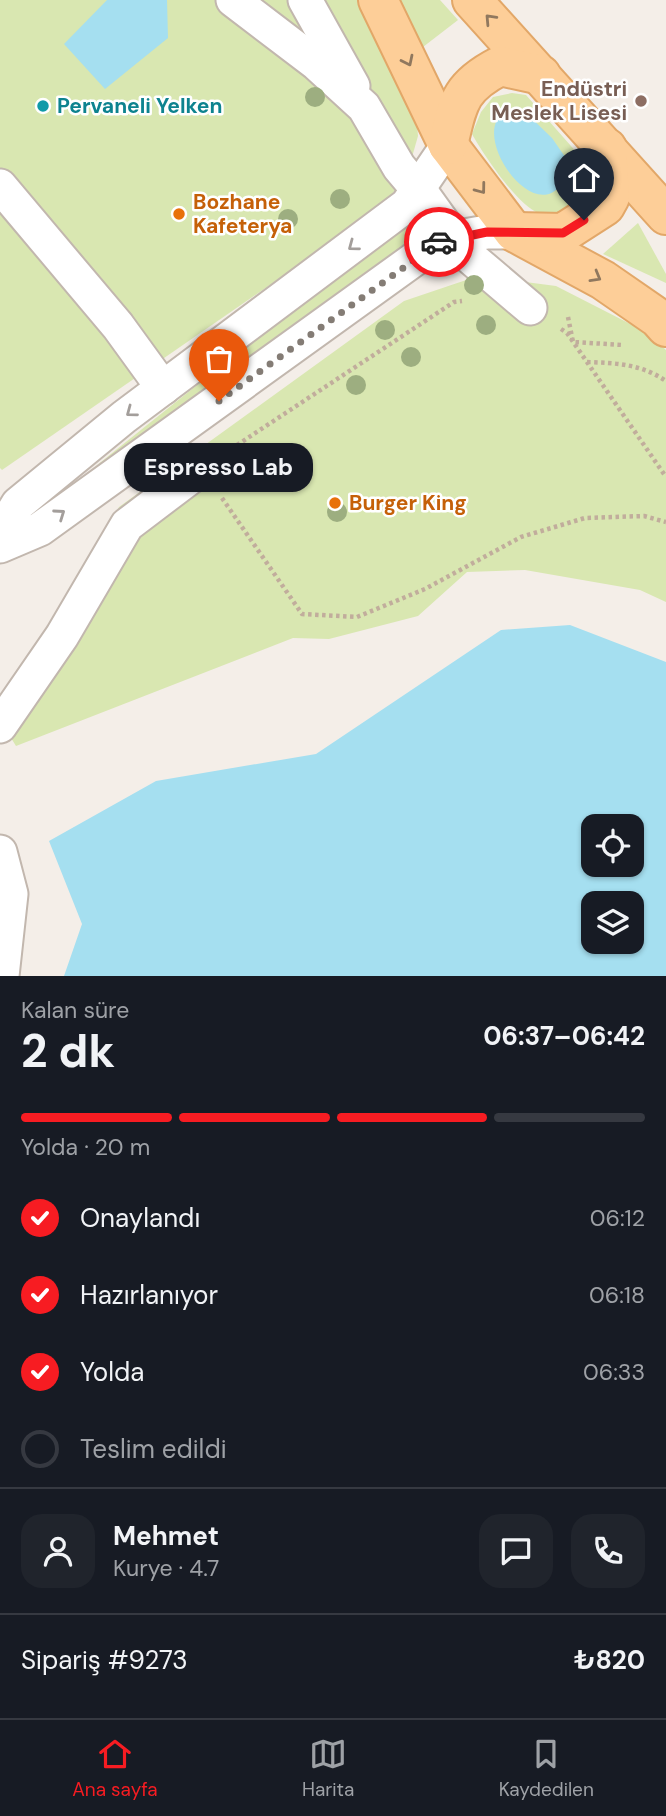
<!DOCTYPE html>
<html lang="tr">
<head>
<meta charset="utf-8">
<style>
  body { margin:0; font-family:"DM Sans",sans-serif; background:#20242c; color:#f1f3f6; height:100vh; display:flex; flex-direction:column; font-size:26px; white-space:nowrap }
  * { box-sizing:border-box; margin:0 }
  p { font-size:23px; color:#9ea1a6 }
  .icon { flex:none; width:38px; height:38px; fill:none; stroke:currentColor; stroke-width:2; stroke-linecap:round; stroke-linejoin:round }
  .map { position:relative; height:976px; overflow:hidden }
  .side { display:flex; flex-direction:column; background:#171b24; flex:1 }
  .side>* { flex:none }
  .fabs { position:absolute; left:581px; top:814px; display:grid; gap:14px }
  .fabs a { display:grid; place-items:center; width:63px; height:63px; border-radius:14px; background:#171b24; box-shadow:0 2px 5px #0004; font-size:35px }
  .pin { position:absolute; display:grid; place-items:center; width:60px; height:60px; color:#fff; margin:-72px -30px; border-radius:50% 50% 50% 0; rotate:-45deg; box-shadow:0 0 7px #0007 }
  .pin .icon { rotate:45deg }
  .courier { position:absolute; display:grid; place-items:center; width:70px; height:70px; margin:-35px; border:5px solid #f71c22; border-radius:50%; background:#fff; color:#222; box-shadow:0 2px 9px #0007 }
  .bubble { position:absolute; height:49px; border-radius:21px; background:#171b24; box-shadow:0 2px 5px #0004; font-size:23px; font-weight:700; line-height:49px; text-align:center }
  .headline em { font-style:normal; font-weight:700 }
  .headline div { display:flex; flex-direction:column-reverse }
  .headline { display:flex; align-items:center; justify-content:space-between; height:119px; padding:0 21px }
  h1 { font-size:46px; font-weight:700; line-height:52px }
  .bar { display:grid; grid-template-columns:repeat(4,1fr); gap:10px 7px; align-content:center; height:84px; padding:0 21px }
  .bar i { height:9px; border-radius:5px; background:#363941 }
  .bar .selected { background:#f71c22 }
  .bar p { grid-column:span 4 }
  .line { display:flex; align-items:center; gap:18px; padding:0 21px; border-top:2px solid #363941 }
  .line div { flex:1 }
  .round { display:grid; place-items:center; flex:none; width:74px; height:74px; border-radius:21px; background:#20242c }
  ol { padding:0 21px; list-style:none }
  li { display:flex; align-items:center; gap:21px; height:77px }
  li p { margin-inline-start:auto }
  li .icon { padding:7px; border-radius:50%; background:#f71c22; color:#fff; stroke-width:4 }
  li:last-child { color:#9ea1a6 }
  li i { width:38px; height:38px; border:4px solid #363941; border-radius:50% }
  .tab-bar { display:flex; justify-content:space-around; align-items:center; height:98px; border-top:2px solid #363941; background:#171b24; font-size:19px; color:#9ea1a6 }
  .tab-bar a { display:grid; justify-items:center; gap:4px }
  .tab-bar .selected { color:#f71c22 }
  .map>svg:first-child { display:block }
  .green { fill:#d9e7b1 }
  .water { fill:#a5dff0; fill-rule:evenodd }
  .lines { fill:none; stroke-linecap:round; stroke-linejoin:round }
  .street-casing { stroke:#c2b7ae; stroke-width:37 }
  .primary-casing { stroke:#e2a768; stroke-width:42 }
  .path { stroke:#c1ad9c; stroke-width:4.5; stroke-dasharray:3.5 3.5; stroke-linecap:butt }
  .street { stroke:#fff; stroke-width:33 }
  .primary { stroke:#fdce98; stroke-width:38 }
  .tree { fill:#9dae80 }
  .oneway { stroke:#90785e }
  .oneway2 { stroke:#a39e9b }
  .done { stroke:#847c75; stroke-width:7; stroke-dasharray:0 12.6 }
  .route { stroke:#f71c22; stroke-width:9 }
  .education-dot { fill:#8d6e63; stroke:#fff; stroke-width:2.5 }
  .culture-dot { fill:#0f9aa8; stroke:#fff; stroke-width:2.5 }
  .food-dot { fill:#e8710a; stroke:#fff; stroke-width:2.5 }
  .labels { text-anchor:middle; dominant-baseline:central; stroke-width:5; stroke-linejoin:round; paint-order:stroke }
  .education-label { font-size:21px; font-weight:bold; fill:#785e54; stroke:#fff; text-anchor:end }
  .culture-label { font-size:21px; font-weight:bold; fill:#0d838f; stroke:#fff; text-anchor:start }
  .food-label { font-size:21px; font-weight:bold; fill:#c56008; stroke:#fff; text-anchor:start }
</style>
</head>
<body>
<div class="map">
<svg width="666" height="976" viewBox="0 0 666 976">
  <rect width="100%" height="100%" fill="#f4eee8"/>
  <!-- green -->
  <g class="green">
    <path d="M 0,0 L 372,0 L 414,86 L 418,136 L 406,178 L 377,211 L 2,470 L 0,468 Z"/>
    <path d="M 394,0 L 440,0 L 458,20 L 423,47 Z"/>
    <path d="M 512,93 L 526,95 L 586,163 C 591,189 576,203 555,215 C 550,214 544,214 539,213 C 518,206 483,154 472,134 L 481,112 L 493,97 Z"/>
    <path d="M 423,204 L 439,224 L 91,470 Z"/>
    <path d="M 638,223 L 666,274 L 666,283 L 603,254 Z"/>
    <path d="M 478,276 L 556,286 L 646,332 L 666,350 L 666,602 L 640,590 L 525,570 L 467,572 L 418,616 L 329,639 L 293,638 L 16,746 L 0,720 L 0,709 L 119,507 L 404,301 Z"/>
  </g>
  <!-- water -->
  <g class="water">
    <path d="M 107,0 L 167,0 L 168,38 L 105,89 L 64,44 Z"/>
    <path d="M 523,110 L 552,138 L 570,164 C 547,250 462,131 507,111 C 511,109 518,110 523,110 Z"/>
    <path d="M 570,625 L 666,662 L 666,976 L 64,976 L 82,924 L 49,841 L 156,781 L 316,754 L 501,630 ZM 632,826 L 632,864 L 593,864 L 593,826 ZM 632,903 L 632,942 L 593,942 L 593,903 Z"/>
  </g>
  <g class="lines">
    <!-- street casing -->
    <g class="street-casing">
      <g id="street">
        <path d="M 233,0 L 317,64 L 364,107 L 399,167 L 426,199 L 454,238 L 470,257 L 530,308"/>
        <path d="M 305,0 L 353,86"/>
        <path d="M 0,186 L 118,326 L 163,388"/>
        <path d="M 0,533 L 18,504 L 124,417 L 407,205 L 448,145"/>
        <path d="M 0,546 L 40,529 L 441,240 L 487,232 L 514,232"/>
        <path d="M 0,726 L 62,636 L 127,525 L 201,469"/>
        <path d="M 0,852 L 11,894 L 2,976"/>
      </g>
    </g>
    <!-- primary casing -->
    <g class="primary-casing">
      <g id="primary">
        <path d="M 378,0 L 448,145 L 514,232 L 603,280 L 658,318 L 666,327"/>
        <path d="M 472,0 L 666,215"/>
        <path d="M 448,145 C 458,103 459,87 500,66 L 541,75"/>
        <path d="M 517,232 L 563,233 L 605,206 L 610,197 L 607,148"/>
      </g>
    </g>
    <!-- path -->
    <g class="path">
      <path d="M 568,317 L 573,342 L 623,345"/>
      <path d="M 561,329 L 567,333 L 666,477"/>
      <path d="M 587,362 C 616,363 641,364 666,381"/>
      <path d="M 231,449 L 454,302 L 462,301"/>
      <path d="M 222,498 L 302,614 L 357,617 L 425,589 L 521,537 L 585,518 L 644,516 L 666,522"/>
    </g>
    <!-- street -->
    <use href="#street" class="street"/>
    <!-- primary -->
    <use href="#primary" class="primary"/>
  </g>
  <!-- trees -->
  <g class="tree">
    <circle cx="315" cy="97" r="10"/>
    <circle cx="340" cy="199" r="10"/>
    <circle cx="288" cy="219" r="10"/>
    <circle cx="474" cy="285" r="10"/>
    <circle cx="486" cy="325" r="10"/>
    <circle cx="385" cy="330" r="10"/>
    <circle cx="411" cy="357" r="10"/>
    <circle cx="356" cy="385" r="10"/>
    <circle cx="337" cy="512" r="10"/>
  </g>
  <!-- one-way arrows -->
  <defs><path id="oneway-chevron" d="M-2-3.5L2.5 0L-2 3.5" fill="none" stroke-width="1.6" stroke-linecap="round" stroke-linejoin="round" transform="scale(1.75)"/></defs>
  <g class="oneway">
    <use href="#oneway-chevron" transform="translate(490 19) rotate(-133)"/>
    <use href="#oneway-chevron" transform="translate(408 61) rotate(64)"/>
    <use href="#oneway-chevron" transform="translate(481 189) rotate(53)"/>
    <use href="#oneway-chevron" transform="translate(596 277) rotate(30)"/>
  </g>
  <g class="oneway2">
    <use href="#oneway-chevron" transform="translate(353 246) rotate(143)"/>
    <use href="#oneway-chevron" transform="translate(131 412) rotate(143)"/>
    <use href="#oneway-chevron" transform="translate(60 514) rotate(-35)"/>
  </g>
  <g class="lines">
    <!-- done -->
    <path class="done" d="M 219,401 L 439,242"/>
    <!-- route -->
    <path class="route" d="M 439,242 L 487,232 L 563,233 L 584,220"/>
  </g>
  <!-- markers -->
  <circle class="education-dot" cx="641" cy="101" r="7"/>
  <circle class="culture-dot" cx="43" cy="106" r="7"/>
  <g class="food-dot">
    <circle cx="179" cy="214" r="7"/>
    <circle cx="335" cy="503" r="7"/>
  </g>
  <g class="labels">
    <!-- education labels -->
    <g class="education-label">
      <text x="627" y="89">Endüstri<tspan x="627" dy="24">Meslek Lisesi</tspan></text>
    </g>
    <!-- culture labels -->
    <g class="culture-label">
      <text x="57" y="106">Pervaneli Yelken</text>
    </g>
    <!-- food labels -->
    <g class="food-label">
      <text x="193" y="202">Bozhane<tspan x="193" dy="24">Kafeterya</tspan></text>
      <text x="349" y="503">Burger King</text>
    </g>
  </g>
</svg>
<div class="fabs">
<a><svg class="icon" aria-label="locate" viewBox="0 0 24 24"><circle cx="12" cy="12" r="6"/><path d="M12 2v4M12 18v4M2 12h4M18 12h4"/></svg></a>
<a><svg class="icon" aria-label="layers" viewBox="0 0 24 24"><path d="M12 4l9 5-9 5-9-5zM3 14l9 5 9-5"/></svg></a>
</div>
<div class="pin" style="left:219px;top:401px;background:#ea580c"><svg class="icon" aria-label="bag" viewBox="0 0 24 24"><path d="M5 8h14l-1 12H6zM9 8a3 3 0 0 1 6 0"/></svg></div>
<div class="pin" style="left:584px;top:220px;background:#1f2937"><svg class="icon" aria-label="home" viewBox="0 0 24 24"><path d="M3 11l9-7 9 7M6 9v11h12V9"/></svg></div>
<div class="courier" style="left:439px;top:242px"><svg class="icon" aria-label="car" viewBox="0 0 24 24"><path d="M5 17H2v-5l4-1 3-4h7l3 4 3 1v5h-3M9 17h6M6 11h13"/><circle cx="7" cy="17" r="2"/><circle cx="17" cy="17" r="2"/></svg></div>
<div class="bubble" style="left:124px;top:443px;width:189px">Espresso Lab</div>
</div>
<section class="side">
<div class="headline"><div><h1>2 dk</h1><p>Kalan süre</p></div><em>06:37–06:42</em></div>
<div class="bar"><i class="selected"></i><i class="selected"></i><i class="selected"></i><i></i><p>Yolda · 20 m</p></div>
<ol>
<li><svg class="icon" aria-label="check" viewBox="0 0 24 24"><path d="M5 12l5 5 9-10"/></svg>Onaylandı<p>06:12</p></li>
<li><svg class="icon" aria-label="check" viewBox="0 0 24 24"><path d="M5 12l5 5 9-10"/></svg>Hazırlanıyor<p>06:18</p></li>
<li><svg class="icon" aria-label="check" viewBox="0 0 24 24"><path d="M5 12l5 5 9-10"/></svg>Yolda<p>06:33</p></li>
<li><i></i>Teslim edildi</li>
</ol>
<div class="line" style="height:126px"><a class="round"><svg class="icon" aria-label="person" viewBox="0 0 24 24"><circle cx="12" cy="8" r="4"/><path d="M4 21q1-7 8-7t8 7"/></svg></a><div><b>Mehmet</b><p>Kurye · 4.7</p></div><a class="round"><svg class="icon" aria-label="chat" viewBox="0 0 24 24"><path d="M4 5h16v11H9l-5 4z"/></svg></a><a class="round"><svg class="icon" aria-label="phone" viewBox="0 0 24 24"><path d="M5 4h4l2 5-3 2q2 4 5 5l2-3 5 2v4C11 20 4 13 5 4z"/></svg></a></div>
<div class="line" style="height:91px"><div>Sipariş #9273</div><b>₺820</b></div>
</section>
<nav class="tab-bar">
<a class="selected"><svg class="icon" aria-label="home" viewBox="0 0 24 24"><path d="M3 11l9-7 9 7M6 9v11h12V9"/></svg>Ana sayfa</a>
<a><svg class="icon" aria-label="map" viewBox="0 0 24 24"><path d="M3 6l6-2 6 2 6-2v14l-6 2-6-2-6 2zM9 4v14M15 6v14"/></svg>Harita</a>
<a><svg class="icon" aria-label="saved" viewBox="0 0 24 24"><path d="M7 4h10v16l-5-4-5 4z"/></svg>Kaydedilen</a>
</nav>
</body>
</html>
